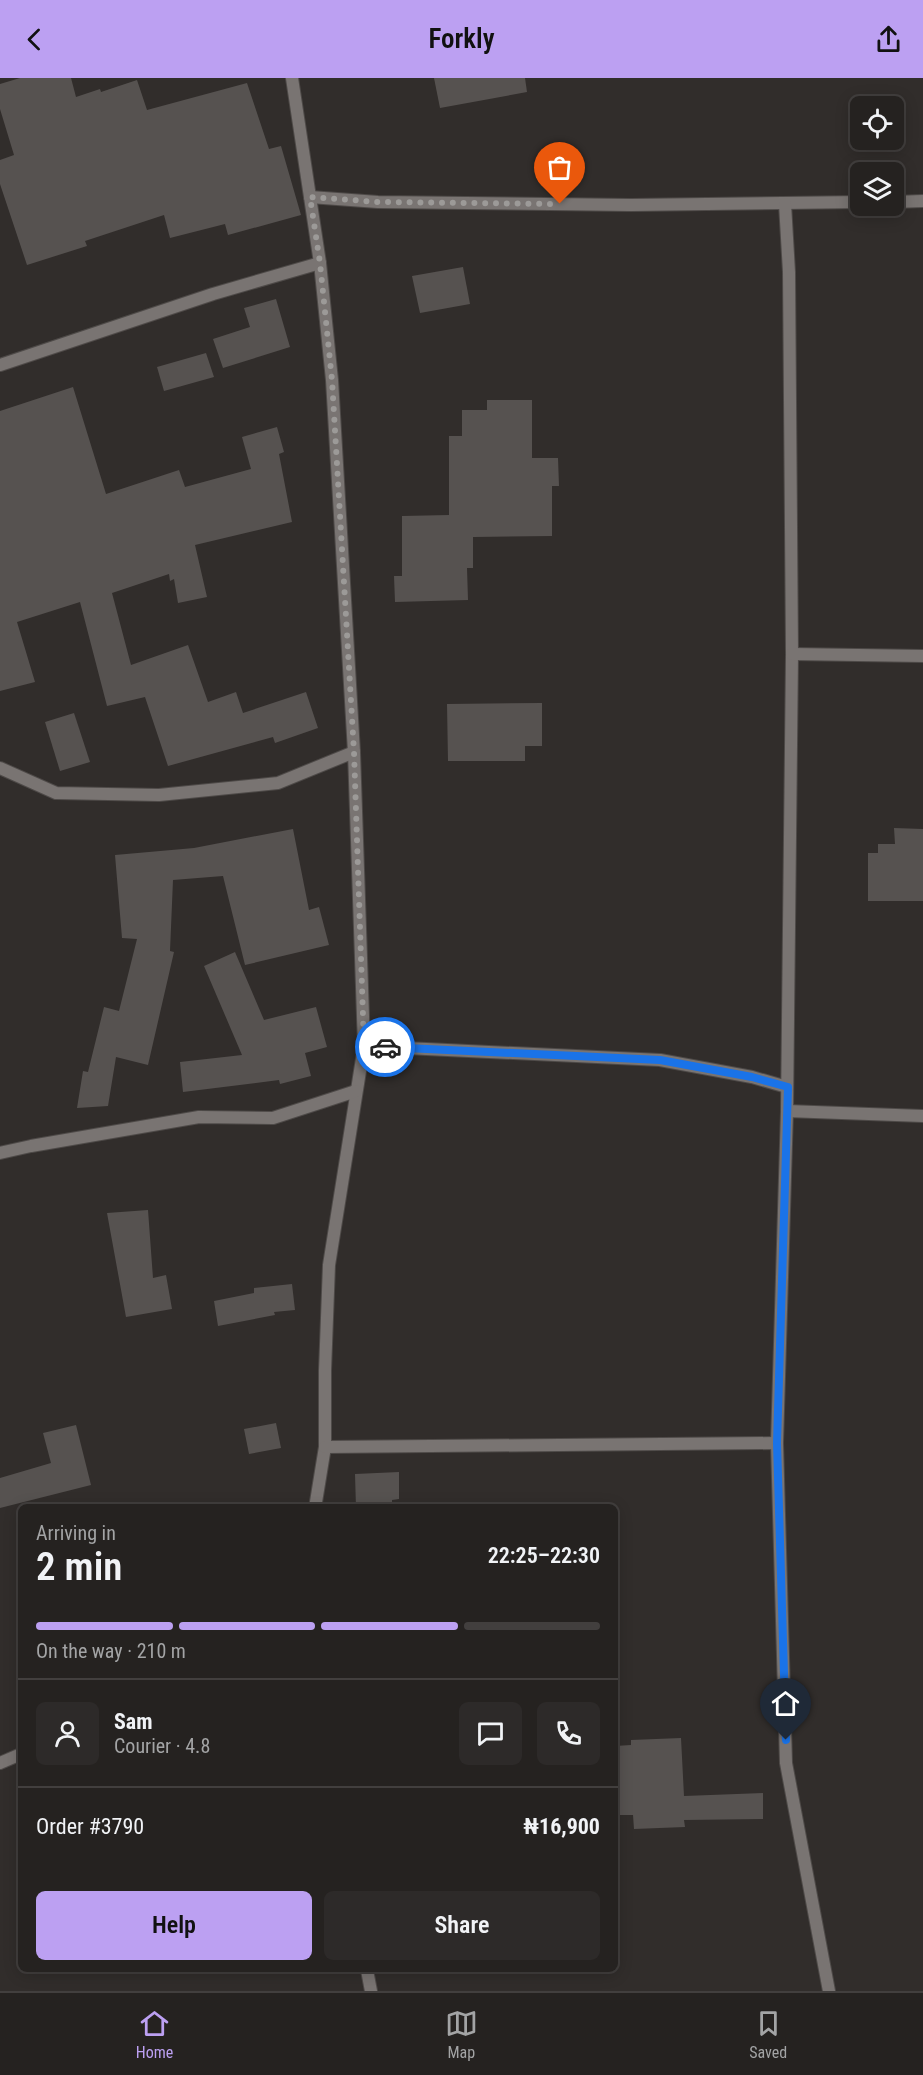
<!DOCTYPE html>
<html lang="en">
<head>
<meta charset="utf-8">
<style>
  body { margin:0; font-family:"Roboto Condensed",sans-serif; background:#2d2a29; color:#f1f3f6; height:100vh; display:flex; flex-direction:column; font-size:22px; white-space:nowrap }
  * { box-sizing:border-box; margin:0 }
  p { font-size:20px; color:#a3a4a5 }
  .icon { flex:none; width:33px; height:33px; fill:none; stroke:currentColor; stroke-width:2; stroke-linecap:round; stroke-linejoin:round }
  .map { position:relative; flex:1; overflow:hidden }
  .side { position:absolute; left:18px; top:1426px; width:600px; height:468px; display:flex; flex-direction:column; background:#252220; border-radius:9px; box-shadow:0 3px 15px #0003,0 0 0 2px #423f3e }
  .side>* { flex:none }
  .fabs { position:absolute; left:850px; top:18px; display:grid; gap:12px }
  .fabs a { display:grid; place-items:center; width:54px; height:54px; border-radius:9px; background:#252220; box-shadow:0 3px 15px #0003,0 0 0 2px #423f3e; font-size:30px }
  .pin { position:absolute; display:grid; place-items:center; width:51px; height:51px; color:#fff; margin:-62px -26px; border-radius:50% 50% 50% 0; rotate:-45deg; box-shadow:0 0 6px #0007 }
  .pin .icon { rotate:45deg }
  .courier { position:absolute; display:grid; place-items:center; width:60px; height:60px; margin:-30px; border:4px solid #1a73e8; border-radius:50%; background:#fff; color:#222; box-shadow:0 2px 8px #0007 }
  .summary em { font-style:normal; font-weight:600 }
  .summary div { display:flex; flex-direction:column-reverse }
  .summary { display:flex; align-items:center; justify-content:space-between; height:102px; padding:0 18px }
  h1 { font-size:39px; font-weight:600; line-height:45px }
  .bar { display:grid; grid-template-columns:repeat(4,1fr); gap:9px 6px; align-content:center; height:72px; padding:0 18px }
  .bar i { height:8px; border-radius:4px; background:#423f3e }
  .bar .on { background:#bca0f2 }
  .bar p { grid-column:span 4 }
  .line { display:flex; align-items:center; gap:15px; padding:0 18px; border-top:2px solid #423f3e }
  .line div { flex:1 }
  .round { display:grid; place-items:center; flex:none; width:63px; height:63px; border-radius:9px; background:#2d2a29 }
  .button { display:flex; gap:12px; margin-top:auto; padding:12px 18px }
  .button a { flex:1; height:69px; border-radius:9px; background:#bca0f2; color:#111; font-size:24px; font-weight:600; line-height:69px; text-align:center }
  .button a+a { background:#2d2a29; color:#f1f3f6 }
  header { display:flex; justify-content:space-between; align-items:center; height:78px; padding:0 18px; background:#bca0f2; color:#111; font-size:27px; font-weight:600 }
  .tabs { display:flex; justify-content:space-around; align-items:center; height:84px; border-top:2px solid #423f3e; background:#252220; font-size:16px; color:#a3a4a5 }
  .tabs a { display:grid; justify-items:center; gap:3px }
  .tabs .on { color:#bca0f2 }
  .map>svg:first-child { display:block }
  .building { fill:#565250 }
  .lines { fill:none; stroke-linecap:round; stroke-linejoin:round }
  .minor-casing { stroke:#4e4a48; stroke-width:14 }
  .minor { stroke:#797472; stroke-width:12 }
  .done { stroke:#9c9a98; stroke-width:6; stroke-dasharray:0 10.8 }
  .route { stroke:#1a73e8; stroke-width:8 }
</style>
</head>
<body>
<header><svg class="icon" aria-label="back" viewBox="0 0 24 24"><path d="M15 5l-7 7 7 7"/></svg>Forkly<svg class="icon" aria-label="share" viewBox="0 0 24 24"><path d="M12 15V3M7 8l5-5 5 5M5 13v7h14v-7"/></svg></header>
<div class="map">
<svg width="923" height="1913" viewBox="0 0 923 1913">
  <rect width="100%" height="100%" fill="#312d2b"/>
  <!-- building -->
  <g class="building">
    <path d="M 20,0 L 71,0 L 76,19 L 100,11 L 101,14 L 137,2 L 147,32 L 247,5 L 269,71 L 281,68 L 301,137 L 228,157 L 225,146 L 170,160 L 164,137 L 85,163 L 87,168 L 27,187 L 0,106 L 0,82 L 14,77 L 0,31 L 0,6 Z"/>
    <path d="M 434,0 L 525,0 L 527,14 L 440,30 Z"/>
    <path d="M 463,189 L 470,226 L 420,235 L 412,198 Z"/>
    <path d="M 276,221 L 290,269 L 223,290 L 213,261 L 250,249 L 244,230 Z"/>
    <path d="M 206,275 L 214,299 L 164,313 L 157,289 Z"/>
    <path d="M 73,309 L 106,416 L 179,392 L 185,409 L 251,391 L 242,359 L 277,349 L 284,374 L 279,376 L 292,444 L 195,467 L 207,519 L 178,525 L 174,501 L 170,503 L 169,496 L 112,515 L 131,587 L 188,567 L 208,624 L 236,614 L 243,635 L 306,614 L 318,650 L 275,665 L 273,659 L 168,688 L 145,619 L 107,628 L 80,524 L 17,544 L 35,604 L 0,613 L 0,333 Z"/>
    <path d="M 487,322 L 532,322 L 532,380 L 558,380 L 559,408 L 552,408 L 552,458 L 473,459 L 473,490 L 467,490 L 468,522 L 395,524 L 394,498 L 402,498 L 402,438 L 449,437 L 449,358 L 462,358 L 462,332 L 487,332 Z"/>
    <path d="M 542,625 L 542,668 L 525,668 L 525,683 L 448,683 L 447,626 Z"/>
    <path d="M 74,635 L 90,684 L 60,693 L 45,644 Z"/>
    <path d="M 894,750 L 923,751 L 923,823 L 868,823 L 868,775 L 878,775 L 878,766 L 895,766 Z"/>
    <path d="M 293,751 L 309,832 L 319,829 L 329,867 L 245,887 L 223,798 L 173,802 L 170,873 L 174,874 L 148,987 L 116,979 L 108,1028 L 77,1030 L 83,993 L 88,994 L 104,929 L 119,933 L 137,861 L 122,860 L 115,777 L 194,770 Z"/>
    <path d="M 235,874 L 264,942 L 316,929 L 327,969 L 305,975 L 311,998 L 280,1006 L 279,1002 L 183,1014 L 180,984 L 242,977 L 204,888 Z"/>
    <path d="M 148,1132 L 153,1200 L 166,1197 L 172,1231 L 126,1239 L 107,1135 Z"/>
    <path d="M 292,1206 L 295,1232 L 274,1234 L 275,1237 L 218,1248 L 214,1223 L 254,1215 L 254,1210 Z"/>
    <path d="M 276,1345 L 281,1370 L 249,1376 L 244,1351 Z"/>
    <path d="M 76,1347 L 91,1407 L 0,1430 L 0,1400 L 51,1385 L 43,1355 Z"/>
    <path d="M 399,1394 L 399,1421 L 392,1422 L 392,1426 L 385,1427 L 385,1430 L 356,1430 L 355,1396 Z"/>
    <path d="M 681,1660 L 684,1718 L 763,1715 L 763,1741 L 684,1742 L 685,1749 L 634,1751 L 633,1737 L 615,1737 L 615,1668 L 631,1667 L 631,1662 Z"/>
  </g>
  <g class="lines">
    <!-- minor casing -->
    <g class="minor-casing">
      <g id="minor">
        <path d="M 292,0 L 320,185 L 332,302 L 354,674 L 364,968 L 329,1187 L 325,1293 L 325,1369 L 315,1430"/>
        <path d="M 310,119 L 378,124 L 631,127 L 861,124"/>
        <path d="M 894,124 L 923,123"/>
        <path d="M 785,126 L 789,194 L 792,576 L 787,1033 L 777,1365 L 786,1685 L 829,1913"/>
        <path d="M 0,287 L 213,216 L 320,185"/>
        <path d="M 792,576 L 923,578"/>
        <path d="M 0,690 L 56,715 L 159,717 L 278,705 L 354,674"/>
        <path d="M 364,968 L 660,982 L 752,999 L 787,1009"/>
        <path d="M 787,1033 L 923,1038"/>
        <path d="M 0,1075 L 31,1068 L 199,1039 L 273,1040 L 356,1013"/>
        <path d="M 325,1369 L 777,1365"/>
        <path d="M 0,1685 L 21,1676"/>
        <path d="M 367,1892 L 371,1913"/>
      </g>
    </g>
    <!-- minor -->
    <use href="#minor" class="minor"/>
  </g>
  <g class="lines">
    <!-- done -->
    <path class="done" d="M 385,969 L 364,968 L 354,674 L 332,302 L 320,185 L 310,119 L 378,124 L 560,126"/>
    <!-- route -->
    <path class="route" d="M 385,969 L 660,982 L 752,999 L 788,1009 L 777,1365 L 786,1662"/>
  </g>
</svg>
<div class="fabs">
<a><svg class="icon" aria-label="locate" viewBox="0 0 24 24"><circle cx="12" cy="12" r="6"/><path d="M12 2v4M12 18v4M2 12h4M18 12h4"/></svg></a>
<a><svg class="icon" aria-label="layers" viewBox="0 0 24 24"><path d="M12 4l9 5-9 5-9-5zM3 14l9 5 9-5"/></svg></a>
</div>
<div class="pin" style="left:560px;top:126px;background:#ea580c"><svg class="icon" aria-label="bag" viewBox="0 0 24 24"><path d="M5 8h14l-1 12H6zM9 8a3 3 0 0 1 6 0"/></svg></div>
<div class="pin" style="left:786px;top:1662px;background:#1f2937"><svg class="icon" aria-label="home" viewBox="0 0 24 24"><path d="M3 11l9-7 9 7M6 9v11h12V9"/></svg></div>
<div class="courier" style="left:385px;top:969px"><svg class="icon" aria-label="car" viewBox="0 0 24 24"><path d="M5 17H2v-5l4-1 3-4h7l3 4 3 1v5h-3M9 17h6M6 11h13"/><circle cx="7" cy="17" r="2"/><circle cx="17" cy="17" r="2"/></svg></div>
<section class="side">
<div class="summary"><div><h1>2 min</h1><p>Arriving in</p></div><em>22:25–22:30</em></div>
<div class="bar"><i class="on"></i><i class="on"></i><i class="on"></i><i></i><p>On the way · 210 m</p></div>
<div class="line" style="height:108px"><a class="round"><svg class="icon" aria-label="person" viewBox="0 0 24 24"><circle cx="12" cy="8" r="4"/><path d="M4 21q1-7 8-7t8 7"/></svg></a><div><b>Sam</b><p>Courier · 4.8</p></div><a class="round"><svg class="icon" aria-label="chat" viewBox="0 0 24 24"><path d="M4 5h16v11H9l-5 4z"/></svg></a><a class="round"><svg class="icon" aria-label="phone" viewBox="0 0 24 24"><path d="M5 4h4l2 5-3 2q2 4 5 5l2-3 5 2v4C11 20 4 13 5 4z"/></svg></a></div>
<div class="line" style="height:78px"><div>Order #3790</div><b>₦16,900</b></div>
<div class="button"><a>Help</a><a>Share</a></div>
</section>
</div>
<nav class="tabs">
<a class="on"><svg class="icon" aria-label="home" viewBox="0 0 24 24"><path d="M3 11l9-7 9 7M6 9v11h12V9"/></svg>Home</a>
<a><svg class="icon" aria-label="map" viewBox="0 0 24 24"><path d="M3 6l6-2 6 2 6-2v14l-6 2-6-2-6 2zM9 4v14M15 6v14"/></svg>Map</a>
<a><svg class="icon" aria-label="saved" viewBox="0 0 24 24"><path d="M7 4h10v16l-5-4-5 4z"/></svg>Saved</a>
</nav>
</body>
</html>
